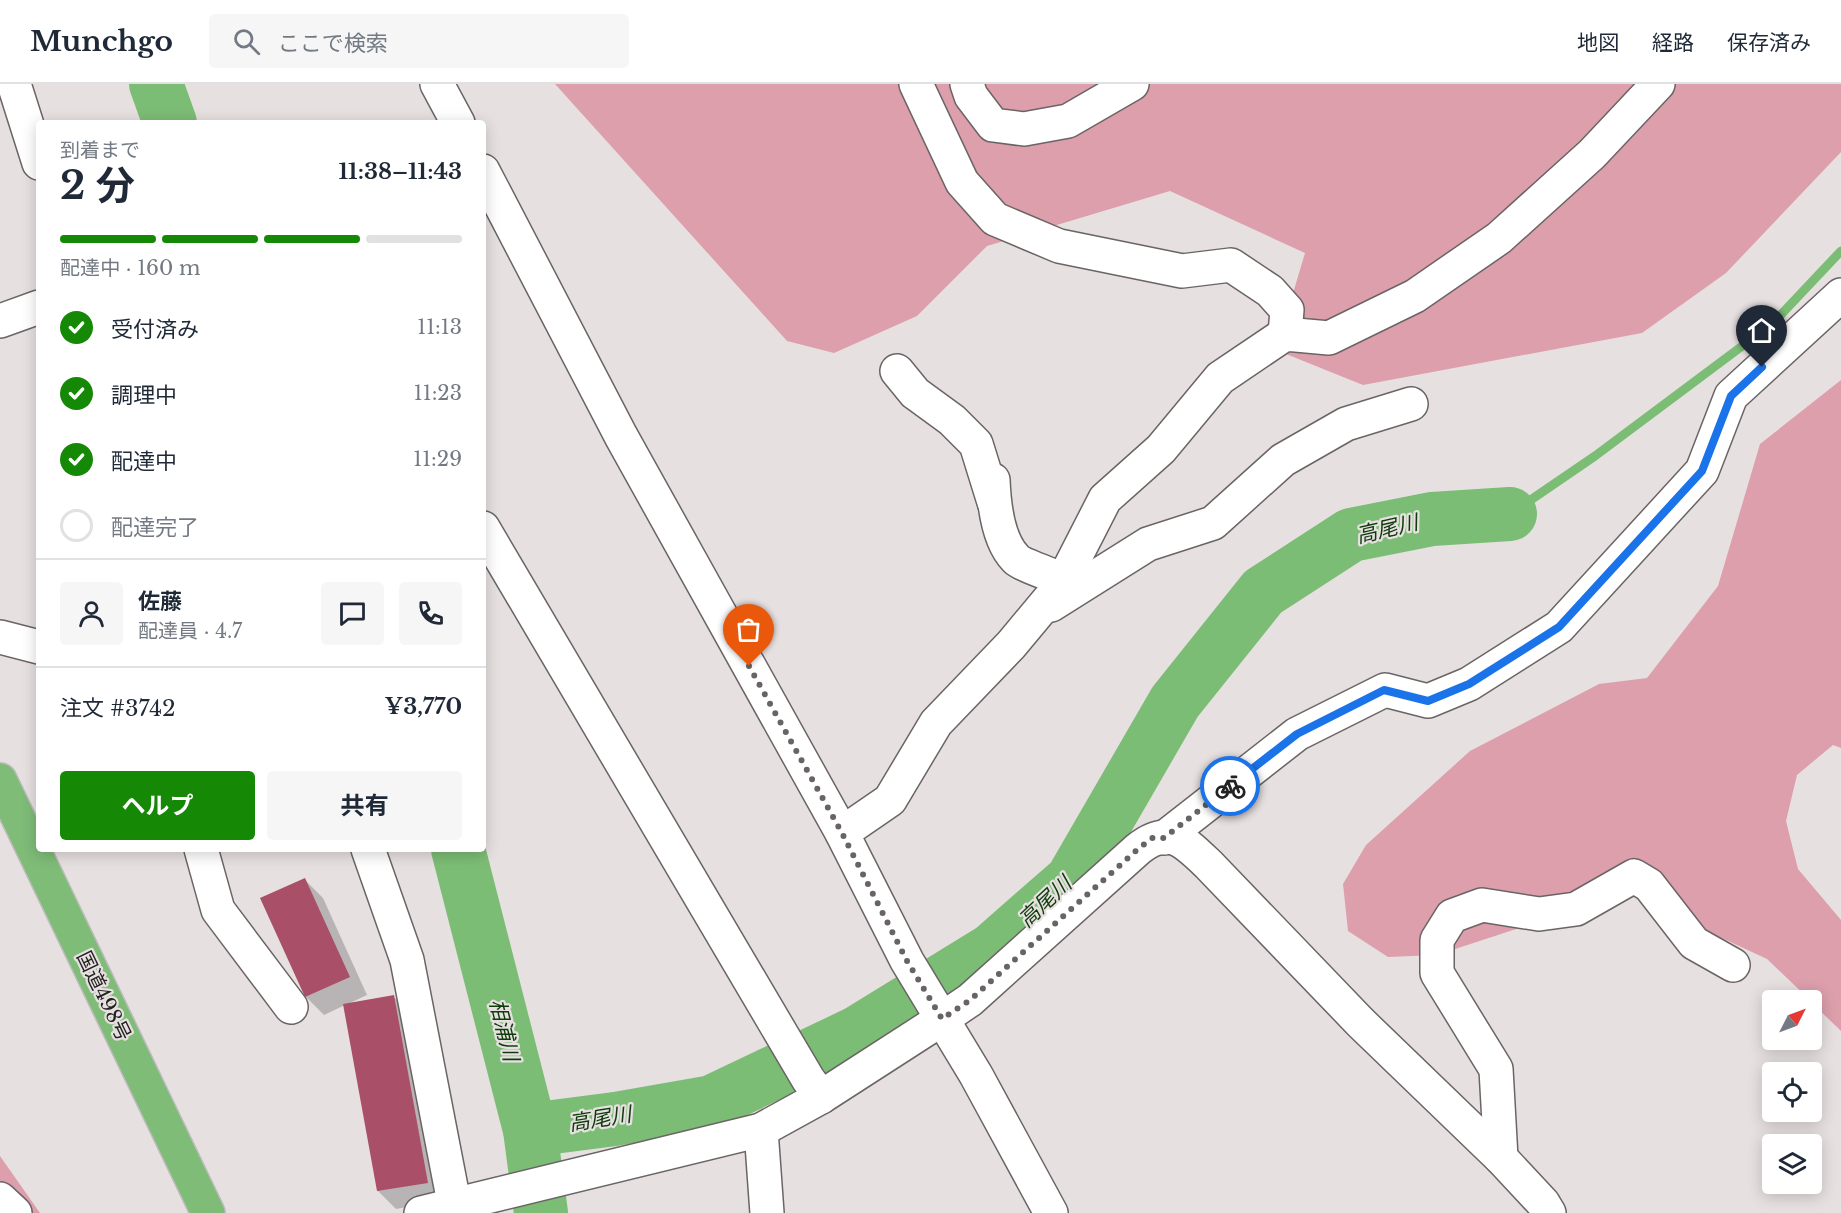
<!DOCTYPE html>
<html lang="ja">
<head>
<meta charset="utf-8">
<style>
  body { margin:0; font-family:"Libre Baskerville","Noto Sans JP",serif; background:#f6f6f7; color:#1f2937; height:100vh; display:flex; flex-direction:column; font-size:22px; white-space:nowrap }
  * { box-sizing:border-box; margin:0 }
  p { font-size:20px; color:#747a83 }
  .icon { flex:none; width:33px; height:33px; fill:none; stroke:currentColor; stroke-width:2; stroke-linecap:round; stroke-linejoin:round }
  .map { position:relative; flex:1; overflow:hidden }
  .side { position:absolute; left:36px; top:36px; width:450px; height:732px; display:flex; flex-direction:column; background:#fff; border-radius:6px; box-shadow:0 3px 15px #0003 }
  .side>* { flex:none }
  .needle { width:39px; rotate:48deg }
  .fabs { position:absolute; left:1762px; top:906px; display:grid; gap:12px }
  .fabs a { display:grid; place-items:center; width:60px; height:60px; border-radius:6px; background:#fff; box-shadow:0 3px 15px #0003; font-size:30px }
  .pin { position:absolute; display:grid; place-items:center; width:51px; height:51px; color:#fff; margin:-62px -26px; border-radius:50% 50% 50% 0; rotate:-45deg; box-shadow:0 0 6px #0007 }
  .pin .icon { rotate:45deg }
  .courier { position:absolute; display:grid; place-items:center; width:60px; height:60px; margin:-30px; border:4px solid #1a73e8; border-radius:50%; background:#fff; color:#222; box-shadow:0 2px 8px #0007 }
  .head em { font-style:normal; font-weight:700 }
  .head div { display:flex; flex-direction:column-reverse }
  .head { display:flex; align-items:center; justify-content:space-between; height:102px; padding:0 24px }
  h1 { font-size:39px; font-weight:700; line-height:45px }
  .bar { display:grid; grid-template-columns:repeat(4,1fr); gap:9px 6px; align-content:center; height:72px; padding:0 24px }
  .bar i { height:8px; border-radius:4px; background:#e0e1e3 }
  .bar .current { background:#158805 }
  .bar p { grid-column:span 4 }
  .line { display:flex; align-items:center; gap:15px; padding:0 24px; border-top:2px solid #e0e1e3 }
  .line div { flex:1 }
  .round { display:grid; place-items:center; flex:none; width:63px; height:63px; border-radius:6px; background:#f6f6f7 }
  ol { padding:0 24px; list-style:none }
  li { display:flex; align-items:center; gap:18px; height:66px }
  li p { margin-inline-start:auto }
  li .icon { padding:6px; border-radius:50%; background:#158805; color:#fff; stroke-width:4 }
  li:last-child { color:#747a83 }
  li i { width:33px; height:33px; border:3px solid #e0e1e3; border-radius:50% }
  .cta { display:flex; gap:12px; margin-top:auto; padding:12px 24px }
  .cta a { flex:1; height:69px; border-radius:6px; background:#158805; color:#fff; font-size:24px; font-weight:700; line-height:69px; text-align:center }
  .cta a+a { background:#f6f6f7; color:#1f2937 }
  header { display:flex; align-items:center; gap:36px; box-sizing:border-box; height:84px; padding:0 30px; background:#fff; border-bottom:2px solid #e0e1e3 }
  header strong { font-size:28px }
  nav { display:flex; gap:33px; margin-inline-start:auto; font-size:21px }
  .search { width:420px; height:54px; background:#f6f6f7; display:flex; align-items:center; gap:15px; box-sizing:border-box; padding:0 21px; border-radius:6px; color:#747a83; font-size:22px }
  .map>svg:first-child { display:block }
  .green { fill:#dd9fac }
  .shadow { fill:#0003 }
  .lines { fill:none; stroke-linecap:round; stroke-linejoin:round }
  .stream { stroke:#7cbd75; stroke-width:9 }
  .river { stroke:#7cbd75; stroke-width:54 }
  .building { fill:#a94f67 }
  .minor-casing { stroke:#6b6465; stroke-width:36 }
  .tertiary-casing { stroke:#6b6465; stroke-width:36 }
  .trunk-casing { stroke:#bdbcbc; stroke-width:36 }
  .minor { stroke:#fff; stroke-width:33 }
  .tertiary { stroke:#fff; stroke-width:33 }
  .trunk { stroke:#7fbc78; stroke-width:33 }
  .done { stroke:#686464; stroke-width:6; stroke-dasharray:0 10.8 }
  .route { stroke:#1a73e8; stroke-width:8 }
  .labels { text-anchor:middle; dominant-baseline:central; stroke-width:4.5; stroke-linejoin:round; paint-order:stroke }
  .street-label { font-size:20px; fill:#242121; stroke:#e7e0e1 }
  .water-label { font-size:21px; font-style:italic; fill:#0e3b0a; stroke:#e7e0e1 }
</style>
</head>
<body>
<header>
<strong>Munchgo</strong>
<div class="search"><svg class="icon" aria-label="search" viewBox="0 0 24 24"><circle cx="10" cy="10" r="6"/><path d="M15 15l6 6"/></svg>ここで検索</div>
<nav><a>地図</a><a>経路</a><a>保存済み</a></nav>
</header>
<div class="map">
<svg width="1841" height="1129" viewBox="0 0 1841 1129">
  <rect width="100%" height="100%" fill="#e7e0e1"/>
  <!-- green -->
  <g class="green">
    <path d="M 555,0 L 1841,0 L 1841,68 L 1726,189 L 1642,249 L 1363,301 L 1276,266 L 1305,169 L 1170,107 L 987,162 L 917,232 L 834,269 L 787,257 Z"/>
    <path d="M 1841,296 L 1841,664 L 1833,661 L 1797,691 L 1786,737 L 1798,785 L 1841,836 L 1841,947 L 1812,919 L 1812,916 L 1810,916 L 1767,875 L 1625,809 L 1437,871 L 1388,873 L 1348,847 L 1343,800 L 1366,761 L 1470,667 L 1599,600 L 1647,594 L 1718,502 L 1760,360 Z"/>
    <path d="M 0,1072 L 40,1129 L 0,1129 Z"/>
  </g>
  <!-- shadow -->
  <path class="shadow" d="M 305,796 L 323,814 L 367,911 L 350,919 L 394,913 L 412,931 L 445,1116 L 396,1125 L 378,1107 L 345,921 L 324,931 L 306,913 Z"/>
  <g class="lines">
    <!-- stream -->
    <path class="stream" d="M 1510,430 L 1595,372 L 1773,239 L 1841,167"/>
    <!-- river -->
    <g class="river">
      <path d="M 156,0 L 170,39"/>
      <path d="M 458,765 L 530,1046 L 541,1129"/>
      <path d="M 530,1046 L 615,1035 L 712,1018 L 857,949 L 992,866 L 1072,796 L 1175,618 L 1263,508 L 1351,451 L 1432,435 L 1510,430"/>
    </g>
  </g>
  <!-- building -->
  <g class="building">
    <path d="M 305,794 L 350,893 L 305,913 L 260,814 Z"/>
    <path d="M 394,911 L 428,1099 L 377,1107 L 343,920 Z"/>
  </g>
  <g class="lines">
    <!-- minor casing -->
    <g class="minor-casing">
      <g id="minor">
        <path d="M 14,0 L 39,79"/>
        <path d="M 916,0 L 962,98 L 995,135 L 1059,162 L 1182,187 L 1231,181 L 1270,207 L 1287,226 L 1285,250"/>
        <path d="M 967,0 L 971,12 L 993,41 L 1024,45 L 1068,37 L 1132,0"/>
        <path d="M 0,237 L 39,223"/>
        <path d="M 897,287 L 915,309 L 952,336 L 976,360 L 994,418"/>
        <path d="M 993,396 C 994,420 998,457 1016,475 C 1022,481 1053,491 1063,496"/>
        <path d="M 483,444 L 808,995 L 821,1013"/>
        <path d="M 1051,521 L 1148,460 L 1213,439 L 1283,376 L 1346,340 L 1411,320"/>
        <path d="M 0,553 L 39,563"/>
        <path d="M 1164,754 L 1297,650 L 1385,606 L 1428,617 L 1469,600 L 1559,543 L 1702,387 L 1731,312 L 1841,211"/>
        <path d="M 201,765 L 218,826 L 291,923"/>
        <path d="M 368,765 L 407,876 L 456,1129"/>
        <path d="M 942,935 L 970,916 L 1138,765 C 1169,740 1185,758 1209,781 L 1360,938 L 1501,1074 L 1543,1119 L 1549,1129"/>
        <path d="M 761,1046 L 767,1129"/>
        <path d="M 1501,1074 L 1496,985 L 1437,889 L 1437,856 L 1452,832 L 1482,821 L 1539,830 L 1576,825 L 1634,792 L 1649,801 L 1694,859 L 1733,881"/>
        <path d="M 0,1115 L 15,1129"/>
        <path d="M 1051,1129 L 976,991 L 907,877 L 842,749 L 890,716 L 936,639 L 1011,561 L 1061,501 L 1105,415 L 1161,365 L 1220,294 L 1285,250 L 1329,254 L 1415,212 L 1499,154 L 1592,70 L 1658,0"/>
      </g>
    </g>
    <!-- tertiary casing -->
    <g class="tertiary-casing">
      <g id="tertiary">
        <path d="M 437,0 L 458,39"/>
        <path d="M 483,87 L 621,352 L 842,749"/>
        <path d="M 421,1129 L 761,1046 L 821,1013 L 942,935"/>
      </g>
    </g>
    <!-- trunk casing -->
    <g class="trunk-casing">
      <path id="trunk" d="M 0,696 L 208,1129"/>
    </g>
    <!-- minor -->
    <use href="#minor" class="minor"/>
    <!-- tertiary -->
    <use href="#tertiary" class="tertiary"/>
    <!-- trunk -->
    <use href="#trunk" class="trunk"/>
  </g>
  <g class="lines">
    <!-- done -->
    <path class="done" d="M 749,582 L 842,749 L 907,877 L 942,935 L 970,916 L 1138,765 L 1152,754 L 1164,754 L 1230,702"/>
    <!-- route -->
    <path class="route" d="M 1230,702 L 1297,650 L 1384,606 L 1428,617 L 1469,600 L 1559,543 L 1702,387 L 1731,312 L 1762,283"/>
  </g>
  <g class="labels">
    <!-- street labels -->
    <g class="street-label">
      <text transform="translate(104 912) rotate(64)">国道498号</text>
    </g>
    <!-- water labels -->
    <g class="water-label">
      <text transform="translate(1387 445) rotate(-13)">高尾川</text>
      <text transform="translate(1045 818) rotate(-43)">高尾川</text>
      <text transform="translate(504 946) rotate(76)">相浦川</text>
      <text transform="translate(600 1035) rotate(-9)">高尾川</text>
    </g>
  </g>
</svg>
<div class="fabs">
<a><svg class="needle" viewBox="-14 -14 28 28"><path d="M0-13l5 13h-10z" fill="#e53935"/><path d="M0 13l5-13h-10z" fill="#747a83"/></svg></a>
<a><svg class="icon" aria-label="locate" viewBox="0 0 24 24"><circle cx="12" cy="12" r="6"/><path d="M12 2v4M12 18v4M2 12h4M18 12h4"/></svg></a>
<a><svg class="icon" aria-label="layers" viewBox="0 0 24 24"><path d="M12 4l9 5-9 5-9-5zM3 14l9 5 9-5"/></svg></a>
</div>
<div class="pin" style="left:749px;top:582px;background:#ea580c"><svg class="icon" aria-label="bag" viewBox="0 0 24 24"><path d="M5 8h14l-1 12H6zM9 8a3 3 0 0 1 6 0"/></svg></div>
<div class="pin" style="left:1762px;top:283px;background:#1f2937"><svg class="icon" aria-label="home" viewBox="0 0 24 24"><path d="M3 11l9-7 9 7M6 9v11h12V9"/></svg></div>
<div class="courier" style="left:1230px;top:702px"><svg class="icon" aria-label="bike" viewBox="0 0 24 24"><circle cx="6" cy="16" r="4"/><circle cx="18" cy="16" r="4"/><path d="M6 16l4-8h5l3 8M10 8l3 8H6M13 5h3"/></svg></div>
<section class="side">
<div class="head"><div><h1>2 分</h1><p>到着まで</p></div><em>11:38–11:43</em></div>
<div class="bar"><i class="current"></i><i class="current"></i><i class="current"></i><i></i><p>配達中 · 160 m</p></div>
<ol>
<li><svg class="icon" aria-label="check" viewBox="0 0 24 24"><path d="M5 12l5 5 9-10"/></svg>受付済み<p>11:13</p></li>
<li><svg class="icon" aria-label="check" viewBox="0 0 24 24"><path d="M5 12l5 5 9-10"/></svg>調理中<p>11:23</p></li>
<li><svg class="icon" aria-label="check" viewBox="0 0 24 24"><path d="M5 12l5 5 9-10"/></svg>配達中<p>11:29</p></li>
<li><i></i>配達完了</li>
</ol>
<div class="line" style="height:108px"><a class="round"><svg class="icon" aria-label="person" viewBox="0 0 24 24"><circle cx="12" cy="8" r="4"/><path d="M4 21q1-7 8-7t8 7"/></svg></a><div><b>佐藤</b><p>配達員 · 4.7</p></div><a class="round"><svg class="icon" aria-label="chat" viewBox="0 0 24 24"><path d="M4 5h16v11H9l-5 4z"/></svg></a><a class="round"><svg class="icon" aria-label="phone" viewBox="0 0 24 24"><path d="M5 4h4l2 5-3 2q2 4 5 5l2-3 5 2v4C11 20 4 13 5 4z"/></svg></a></div>
<div class="line" style="height:78px"><div>注文 #3742</div><b>¥3,770</b></div>
<div class="cta"><a>ヘルプ</a><a>共有</a></div>
</section>
</div>
</body>
</html>
